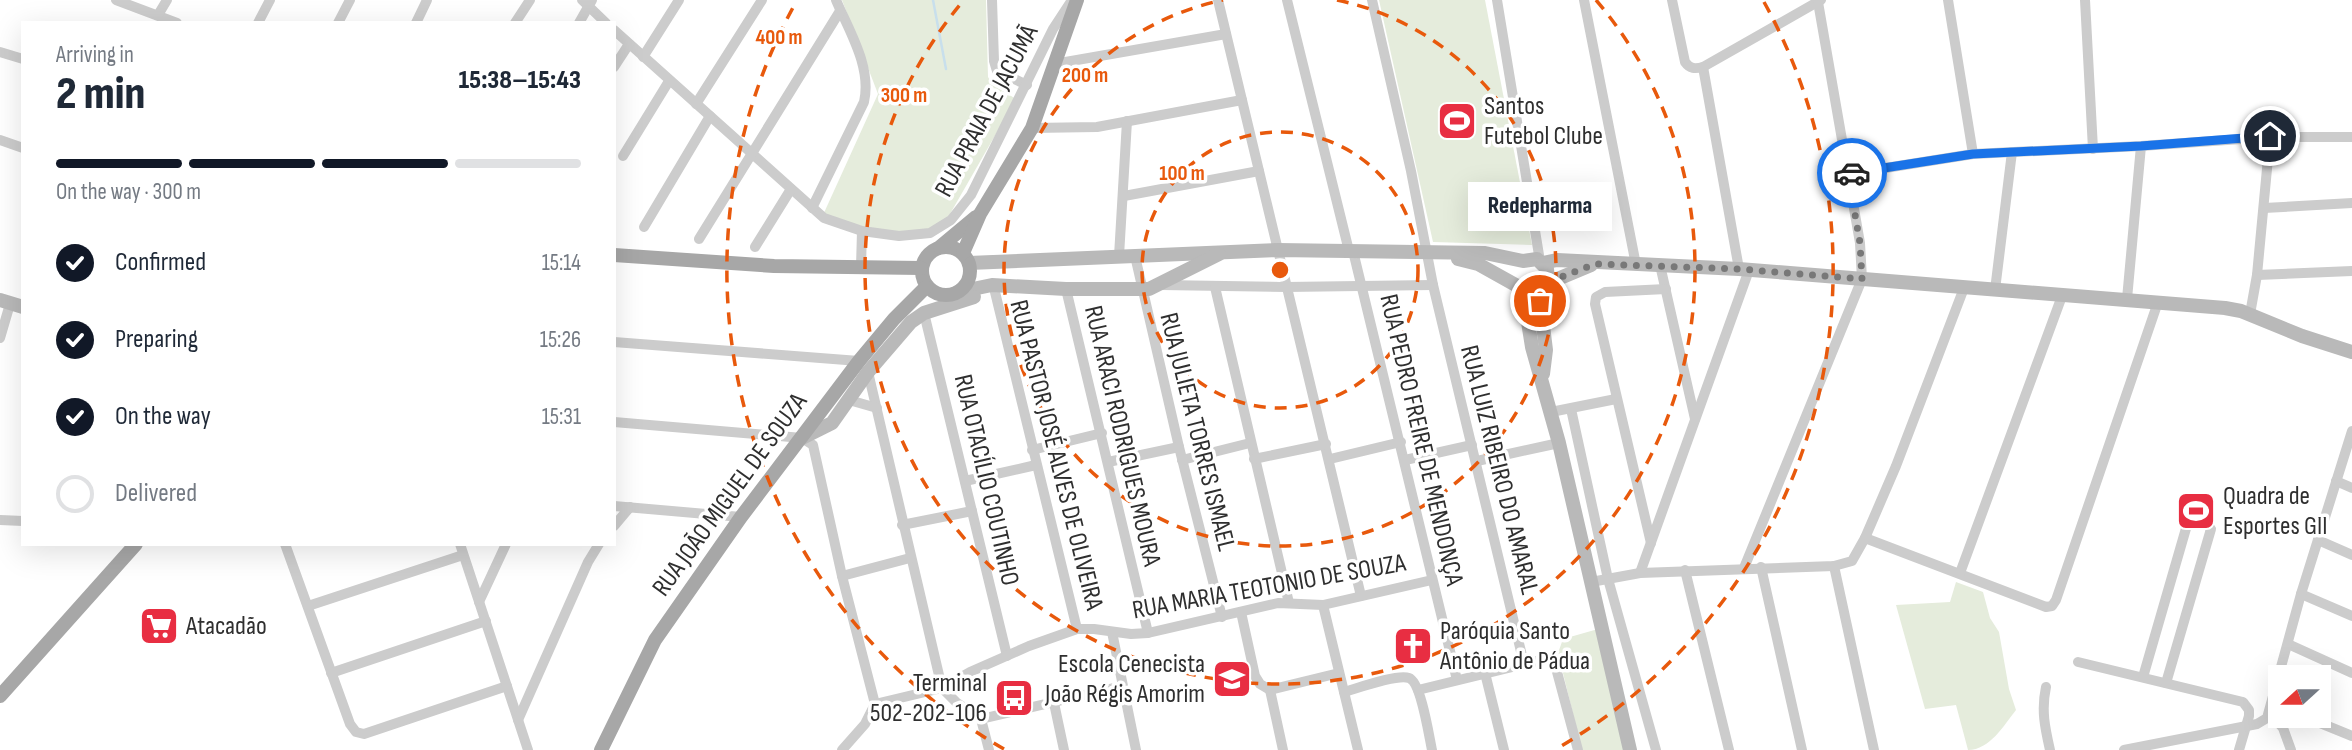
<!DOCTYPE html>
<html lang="en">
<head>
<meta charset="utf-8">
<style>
  body { margin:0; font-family:"Sofia Sans Condensed",sans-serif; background:#f2f2f3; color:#1f2937; height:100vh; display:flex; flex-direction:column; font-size:26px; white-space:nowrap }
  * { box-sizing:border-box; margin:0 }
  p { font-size:23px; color:#747a83 }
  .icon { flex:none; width:38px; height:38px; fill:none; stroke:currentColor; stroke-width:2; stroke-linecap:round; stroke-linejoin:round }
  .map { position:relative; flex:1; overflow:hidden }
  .panel { position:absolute; left:21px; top:21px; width:595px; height:525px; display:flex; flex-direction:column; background:#fff; border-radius:0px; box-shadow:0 7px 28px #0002 }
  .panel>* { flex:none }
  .needle { width:46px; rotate:249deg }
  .controls { position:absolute; left:2268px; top:665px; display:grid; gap:14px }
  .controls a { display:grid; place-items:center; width:63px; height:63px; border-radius:0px; background:#fff; box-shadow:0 7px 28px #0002; font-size:35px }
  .pin { position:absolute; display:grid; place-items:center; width:60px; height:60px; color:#fff; margin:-30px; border:4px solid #fff; border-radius:50%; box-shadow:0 2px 7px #0007 }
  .courier { position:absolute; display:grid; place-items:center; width:70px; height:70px; margin:-35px; border:5px solid #1a73e8; border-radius:50%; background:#fff; color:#222; box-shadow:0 2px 9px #0007 }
  .bubble { position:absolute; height:49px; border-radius:0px; background:#fff; box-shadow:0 7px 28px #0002; font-size:23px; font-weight:800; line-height:49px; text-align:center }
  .overview em { font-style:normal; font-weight:800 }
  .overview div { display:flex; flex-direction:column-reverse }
  .overview { display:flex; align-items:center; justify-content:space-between; height:119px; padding:0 35px }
  h1 { font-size:46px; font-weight:800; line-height:52px }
  .bar { display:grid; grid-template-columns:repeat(4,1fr); gap:10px 7px; align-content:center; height:84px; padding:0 35px }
  .bar i { height:9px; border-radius:5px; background:#e0e1e3 }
  .bar .current { background:#111827 }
  .bar p { grid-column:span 4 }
  ol { padding:0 35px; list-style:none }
  li { display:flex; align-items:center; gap:21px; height:77px }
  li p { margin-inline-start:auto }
  li .icon { padding:7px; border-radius:50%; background:#111827; color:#fff; stroke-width:4 }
  li:last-child { color:#747a83 }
  li i { width:38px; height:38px; border:4px solid #e0e1e3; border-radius:50% }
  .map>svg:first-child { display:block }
  .green { fill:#e5ecdc }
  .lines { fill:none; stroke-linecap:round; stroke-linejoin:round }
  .stream { stroke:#c8dfec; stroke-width:2.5 }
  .street { stroke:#ccc; stroke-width:10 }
  .secondary { stroke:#b9b9b9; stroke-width:14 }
  .primary { stroke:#a7a7a7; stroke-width:14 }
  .done { stroke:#787878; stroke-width:7; stroke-dasharray:0 12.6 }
  .route { stroke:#1a73e8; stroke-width:9 }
  .ring { fill:none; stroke:#e8590c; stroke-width:3.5; stroke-dasharray:12 9 }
  .labels { text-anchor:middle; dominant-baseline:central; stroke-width:7; stroke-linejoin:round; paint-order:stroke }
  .poi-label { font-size:26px; fill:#2f2f2f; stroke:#fff; text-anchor:start }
  .street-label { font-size:26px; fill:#2f2f2f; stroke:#fff }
  .centre { fill:#e8590c; stroke:#fff; stroke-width:3.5 }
  .ring-label { font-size:21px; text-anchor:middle; font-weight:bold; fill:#e8590c; stroke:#fff; stroke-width:7; stroke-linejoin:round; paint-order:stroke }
</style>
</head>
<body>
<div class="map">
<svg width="2352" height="750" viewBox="0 0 2352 750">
  <rect width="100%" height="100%" fill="#fff"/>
  <!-- green -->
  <g class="green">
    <path d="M 842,0 L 986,0 L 988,77 L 993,85 L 1016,99 L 939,233 L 920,239 L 900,237 L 823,215 L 878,94 Z"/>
    <path d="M 1379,0 L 1485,0 L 1532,245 L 1433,242 Z"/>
    <path d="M 1956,582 L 1983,592 L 1990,618 L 1999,632 L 2009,689 L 2016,710 C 2004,725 1990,750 1968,750 L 1956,705 L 1925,709 L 1896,605 L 1950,602 Z"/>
    <path d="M 1598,629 L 1626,750 L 1582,750 L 1558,653 L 1563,639 Z"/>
  </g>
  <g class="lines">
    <!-- stream -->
    <path class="stream" d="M 933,0 L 946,69"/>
    <!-- street -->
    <g class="street">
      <path d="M 116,0 L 177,23"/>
      <path d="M 582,0 L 606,23"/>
      <path d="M 992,0 L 994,61 L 997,71 L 1027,85"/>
      <path d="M 1218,0 L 1361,596"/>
      <path d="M 1287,0 L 1349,251"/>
      <path d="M 1372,0 L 1411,171 L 1433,285 L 1524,664"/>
      <path d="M 1497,0 L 1540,261"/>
      <path d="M 1584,0 L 1636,265"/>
      <path d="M 1672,0 L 1685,62 C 1690,69 1695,69 1703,67 L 1821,0"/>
      <path d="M 1948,0 L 1973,154"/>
      <path d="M 2085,0 L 2093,149"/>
      <path d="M 158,15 L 167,0"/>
      <path d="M 258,23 L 270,0"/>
      <path d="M 338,23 L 350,0"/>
      <path d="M 416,23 L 427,0"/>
      <path d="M 515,23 L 530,0"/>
      <path d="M 579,23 L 592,0"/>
      <path d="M 614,30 L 824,218 L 862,231 L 899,236 L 930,233 L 951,220 L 971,195 L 1053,29 L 1072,0"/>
      <path d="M 0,52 L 23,59"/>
      <path d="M 643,57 L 679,0"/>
      <path d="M 1054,64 L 1226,34"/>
      <path d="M 614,67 L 629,44"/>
      <path d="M 1703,67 L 1739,269"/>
      <path d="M 696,104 L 762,0"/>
      <path d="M 1032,128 L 1097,127 L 1242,100"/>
      <path d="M 0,140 L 23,148"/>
      <path d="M 623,156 L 669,81"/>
      <path d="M 1848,174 L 1973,154 L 2141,146 L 2270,137 L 2352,137"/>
      <path d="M 1124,196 L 1259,171"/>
      <path d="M 812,208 L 864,102 C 872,67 849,31 836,0"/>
      <path d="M 2264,208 L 2352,203"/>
      <path d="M 644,227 L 710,116"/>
      <path d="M 699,239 L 840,11"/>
      <path d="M 755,247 L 791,189"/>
      <path d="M 1353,251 L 1457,680"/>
      <path d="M 1119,256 L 1127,121"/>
      <path d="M 1135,256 L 1179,447 L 1222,617"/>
      <path d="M 1660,265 L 1695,419"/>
      <path d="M 861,267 L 862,231"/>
      <path d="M 2257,275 L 2352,271"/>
      <path d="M 1161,285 L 1286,287 L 1433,285"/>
      <path d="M 1215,287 L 1289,603"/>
      <path d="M 1066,289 L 1148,633"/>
      <path d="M 1995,290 L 2012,152"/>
      <path d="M 995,292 L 1077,629"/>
      <path d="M 2127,299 L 2141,146"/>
      <path d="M 924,313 L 1007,656"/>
      <path d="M 2250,314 L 2257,275 L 2270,137"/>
      <path d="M 0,338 L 10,304"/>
      <path d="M 614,342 L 859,361"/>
      <path d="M 868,372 L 942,688 L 957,703 L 981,719 L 989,750"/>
      <path d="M 849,400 L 877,408"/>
      <path d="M 1571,409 L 1608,579 L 1656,750"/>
      <path d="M 1551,412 L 1616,399"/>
      <path d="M 614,422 L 802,438 L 813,445 L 842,576 L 875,704"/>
      <path d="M 1032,450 L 1102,433"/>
      <path d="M 1254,459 L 1326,444"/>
      <path d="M 1330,459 L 1401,442"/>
      <path d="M 1182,460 L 1250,443"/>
      <path d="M 1405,460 L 1472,445"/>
      <path d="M 1477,461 L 1559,443"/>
      <path d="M 1108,462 L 1179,447"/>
      <path d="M 965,481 L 1036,465"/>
      <path d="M 2336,481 L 2352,488"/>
      <path d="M 614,506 L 741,517"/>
      <path d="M 0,520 L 23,521"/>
      <path d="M 902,525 L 972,511"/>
      <path d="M 614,526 L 630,507"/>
      <path d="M 1865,538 L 2046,607 L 2052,606 L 2056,600 L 2158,302"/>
      <path d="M 2318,540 L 2352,555"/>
      <path d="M 1651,543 L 1595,304 L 1596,297 L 1605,292 L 1666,289"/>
      <path d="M 285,544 L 350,724 L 356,732 L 364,734 L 507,686"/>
      <path d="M 460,544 L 528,750"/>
      <path d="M 1834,566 L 1874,750"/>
      <path d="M 1761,567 L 1802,750"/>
      <path d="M 1744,568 L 1862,279 L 1860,243 L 1818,2"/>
      <path d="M 1685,570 L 1729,750"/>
      <path d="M 1640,573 L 1749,270"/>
      <path d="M 1960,573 L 2062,296"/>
      <path d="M 842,576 L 910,558"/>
      <path d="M 1591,582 L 1640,573 L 1834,566 L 1852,561 L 1865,538 L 1896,466 L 1964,288"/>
      <path d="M 2301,594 L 2352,616"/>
      <path d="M 479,602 L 506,544"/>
      <path d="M 1323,605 L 1358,750"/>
      <path d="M 308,606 L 463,555"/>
      <path d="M 1241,612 L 1255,676 L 1260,684 L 1270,690 L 1339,673"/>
      <path d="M 1112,632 L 1136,750"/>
      <path d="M 2288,644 L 2352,673"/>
      <path d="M 2078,662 L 2243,702 L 2249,710 L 2249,716 L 2239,750"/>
      <path d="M 331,673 L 486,621"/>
      <path d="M 1485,673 L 1504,750"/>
      <path d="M 2143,677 L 2187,525 L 2194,520 L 2204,522 L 2211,529 L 2166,683"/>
      <path d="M 2046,687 C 2041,710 2045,728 2050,750"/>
      <path d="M 1270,690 L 1283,750"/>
      <path d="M 1418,690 L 1553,657 L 1578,750"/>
      <path d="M 1344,692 C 1358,688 1397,674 1409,678 C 1421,682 1429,736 1432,750"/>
      <path d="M 1054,703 L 1064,750"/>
      <path d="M 875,704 L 942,688 L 970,672 L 1029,646 L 1077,629 L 1094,629 L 1131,634 L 1148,633 L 1278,603 L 1323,605 L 1432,580"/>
      <path d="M 2269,712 L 2283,728 L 2291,750"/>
      <path d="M 2303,716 L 2352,736"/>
      <path d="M 981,719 L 1122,686"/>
      <path d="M 518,720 L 588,562 L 599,544"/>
      <path d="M 842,750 L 865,724 L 875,704"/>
      <path d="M 2124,750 L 2257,724 L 2267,718 L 2301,594 L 2352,431"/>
    </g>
    <!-- secondary -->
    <g class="secondary">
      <path d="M 1458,259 L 1478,264 L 1530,293"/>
      <path d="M 969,263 L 1278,250 L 1485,253 L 1523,261 L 1537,259 L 1547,269 L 1548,283"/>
      <path d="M 1543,263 L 1557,260 L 1739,269 L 2225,308 L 2241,311 L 2302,336 L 2352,352"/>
      <path d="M 1523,291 L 1532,347 L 1559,443 L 1630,750"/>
      <path d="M 958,292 L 992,285 L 1066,289 L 1149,289 L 1219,254"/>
      <path d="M 0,300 L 23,307"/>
      <path d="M 1543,374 L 1546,350 L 1540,301 L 1541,290 L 1548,283 L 1591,265"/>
      <path d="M 802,438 L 832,423 L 868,372 L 911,322 L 924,313 L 974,297"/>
    </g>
    <!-- primary -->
    <g class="primary">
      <circle cx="946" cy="271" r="24"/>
      <path d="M 940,247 L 976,217"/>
      <path d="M 963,253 L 980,214 L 1032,128 L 1077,0"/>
      <path d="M 614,255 L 774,266 L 921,268"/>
      <path d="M 0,696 L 136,544"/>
      <path d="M 601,750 L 655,640 L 741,517 L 859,361 L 894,319 L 926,287"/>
    </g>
  </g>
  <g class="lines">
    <!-- done -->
    <path class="done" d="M 1540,301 L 1541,290 L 1548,282 L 1595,264 L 1739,269 L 1862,279 L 1860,243 L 1848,174 L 1852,173"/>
    <!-- route -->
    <path class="route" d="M 1852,173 L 1973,154 L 2141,146 L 2270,136"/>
  </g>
  <!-- distance rings -->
  <g class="ring">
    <circle cx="1280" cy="270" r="138"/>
    <path d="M1337 0A276 276 0 1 1 1223 0"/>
    <path d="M1596 0A415 415 0 1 1 964 0"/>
    <path d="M1004 749A553 553 0 0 1 796 2M1764 2A553 553 0 0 1 1556 749"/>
  </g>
  <!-- icons -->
  <defs>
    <g id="stadium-square" transform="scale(2.0125)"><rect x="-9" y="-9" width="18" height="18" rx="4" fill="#e82e42" stroke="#fff"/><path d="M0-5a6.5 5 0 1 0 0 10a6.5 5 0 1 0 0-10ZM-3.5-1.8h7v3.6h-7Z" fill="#fff"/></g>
    <g id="supermarket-square" transform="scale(2.0125)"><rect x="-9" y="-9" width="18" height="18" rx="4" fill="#e82e42" stroke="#fff"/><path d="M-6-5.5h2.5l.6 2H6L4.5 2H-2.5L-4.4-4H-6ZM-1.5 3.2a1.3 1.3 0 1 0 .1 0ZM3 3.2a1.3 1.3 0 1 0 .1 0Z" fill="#fff"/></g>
    <g id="church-square" transform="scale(2.0125)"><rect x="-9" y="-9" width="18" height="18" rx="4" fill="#e82e42" stroke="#fff"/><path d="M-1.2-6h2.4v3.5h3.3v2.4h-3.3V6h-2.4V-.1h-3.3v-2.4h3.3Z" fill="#fff"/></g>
    <g id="school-square" transform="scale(2.0125)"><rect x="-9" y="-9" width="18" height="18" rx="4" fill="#e82e42" stroke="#fff"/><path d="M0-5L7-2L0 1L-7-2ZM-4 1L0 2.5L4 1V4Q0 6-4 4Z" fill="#fff"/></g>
    <g id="bus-square" transform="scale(2.0125)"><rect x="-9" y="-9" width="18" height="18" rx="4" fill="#e82e42" stroke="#fff"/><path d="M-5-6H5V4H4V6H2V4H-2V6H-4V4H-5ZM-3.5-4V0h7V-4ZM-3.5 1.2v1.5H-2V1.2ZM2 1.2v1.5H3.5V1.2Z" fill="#fff"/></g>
  </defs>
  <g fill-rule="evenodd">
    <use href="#stadium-square" x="1457" y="121"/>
    <use href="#stadium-square" x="2196" y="511"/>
    <use href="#supermarket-square" x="159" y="626"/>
    <use href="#church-square" x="1413" y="646"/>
    <use href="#school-square" x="1232" y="679"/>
    <use href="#bus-square" x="1014" y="698"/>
  </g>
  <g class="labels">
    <!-- poi labels -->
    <g class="poi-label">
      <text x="1484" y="106">Santos<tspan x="1484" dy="30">Futebol Clube</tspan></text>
      <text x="2223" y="496">Quadra de<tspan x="2223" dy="30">Esportes GII</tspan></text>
      <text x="186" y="626">Atacadão</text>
      <text x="1440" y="631">Paróquia Santo<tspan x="1440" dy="30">Antônio de Pádua</tspan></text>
      <text x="1205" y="664" text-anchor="end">Escola Cenecista<tspan x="1205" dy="30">João Régis Amorim</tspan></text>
      <text x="987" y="683" text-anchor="end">Terminal<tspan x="987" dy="30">502-202-106</tspan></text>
    </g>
    <!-- street labels -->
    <g class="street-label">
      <text transform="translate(987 111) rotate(-62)">RUA PRAIA DE JACUMÃ</text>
      <text transform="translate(1197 432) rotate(76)">RUA JULIETA TORRES ISMAEL</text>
      <text transform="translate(1122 436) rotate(77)">RUA ARACI RODRIGUES MOURA</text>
      <text transform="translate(1421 440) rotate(77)">RUA PEDRO FREIRE DE MENDONÇA</text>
      <text transform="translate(1056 455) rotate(76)">RUA PASTOR JOSÉ ALVES DE OLIVEIRA</text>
      <text transform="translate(1499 470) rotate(76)">RUA LUIZ RIBEIRO DO AMARAL</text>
      <text transform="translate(986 480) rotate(77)">RUA OTACÍLIO COUTINHO</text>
      <text transform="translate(730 495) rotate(-54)">RUA JOÃO MIGUEL DE SOUZA</text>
      <text transform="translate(1269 587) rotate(-10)">RUA MARIA TEOTONIO DE SOUZA</text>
    </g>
  </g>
  <circle cx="1280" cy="270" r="10" class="centre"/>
  <g class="ring-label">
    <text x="779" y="44">400 m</text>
    <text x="1085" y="82">200 m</text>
    <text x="904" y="102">300 m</text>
    <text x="1182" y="180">100 m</text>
  </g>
</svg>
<div class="controls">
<a><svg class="needle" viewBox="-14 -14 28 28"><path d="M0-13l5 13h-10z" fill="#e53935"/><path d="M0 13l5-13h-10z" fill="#747a83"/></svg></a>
</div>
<div class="pin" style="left:1540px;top:301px;background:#ea580c"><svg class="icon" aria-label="bag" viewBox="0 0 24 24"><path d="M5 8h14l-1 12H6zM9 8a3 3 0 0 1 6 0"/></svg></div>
<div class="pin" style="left:2270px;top:136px;background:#1f2937"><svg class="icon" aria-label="home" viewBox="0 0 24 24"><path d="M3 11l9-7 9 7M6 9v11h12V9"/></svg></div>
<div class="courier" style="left:1852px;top:173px"><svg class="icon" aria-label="car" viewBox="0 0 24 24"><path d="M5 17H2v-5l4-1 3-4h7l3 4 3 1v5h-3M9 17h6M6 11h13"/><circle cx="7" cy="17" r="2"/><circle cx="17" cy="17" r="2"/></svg></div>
<div class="bubble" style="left:1468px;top:182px;width:144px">Redepharma</div>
<section class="panel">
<div class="overview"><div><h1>2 min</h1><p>Arriving in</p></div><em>15:38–15:43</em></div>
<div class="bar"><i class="current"></i><i class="current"></i><i class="current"></i><i></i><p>On the way · 300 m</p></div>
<ol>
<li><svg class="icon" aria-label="check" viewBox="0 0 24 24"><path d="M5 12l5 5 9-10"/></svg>Confirmed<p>15:14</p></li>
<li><svg class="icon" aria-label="check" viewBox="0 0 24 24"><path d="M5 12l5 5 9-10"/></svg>Preparing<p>15:26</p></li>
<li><svg class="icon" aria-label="check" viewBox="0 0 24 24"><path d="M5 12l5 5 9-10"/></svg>On the way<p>15:31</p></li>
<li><i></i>Delivered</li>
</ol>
</section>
</div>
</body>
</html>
